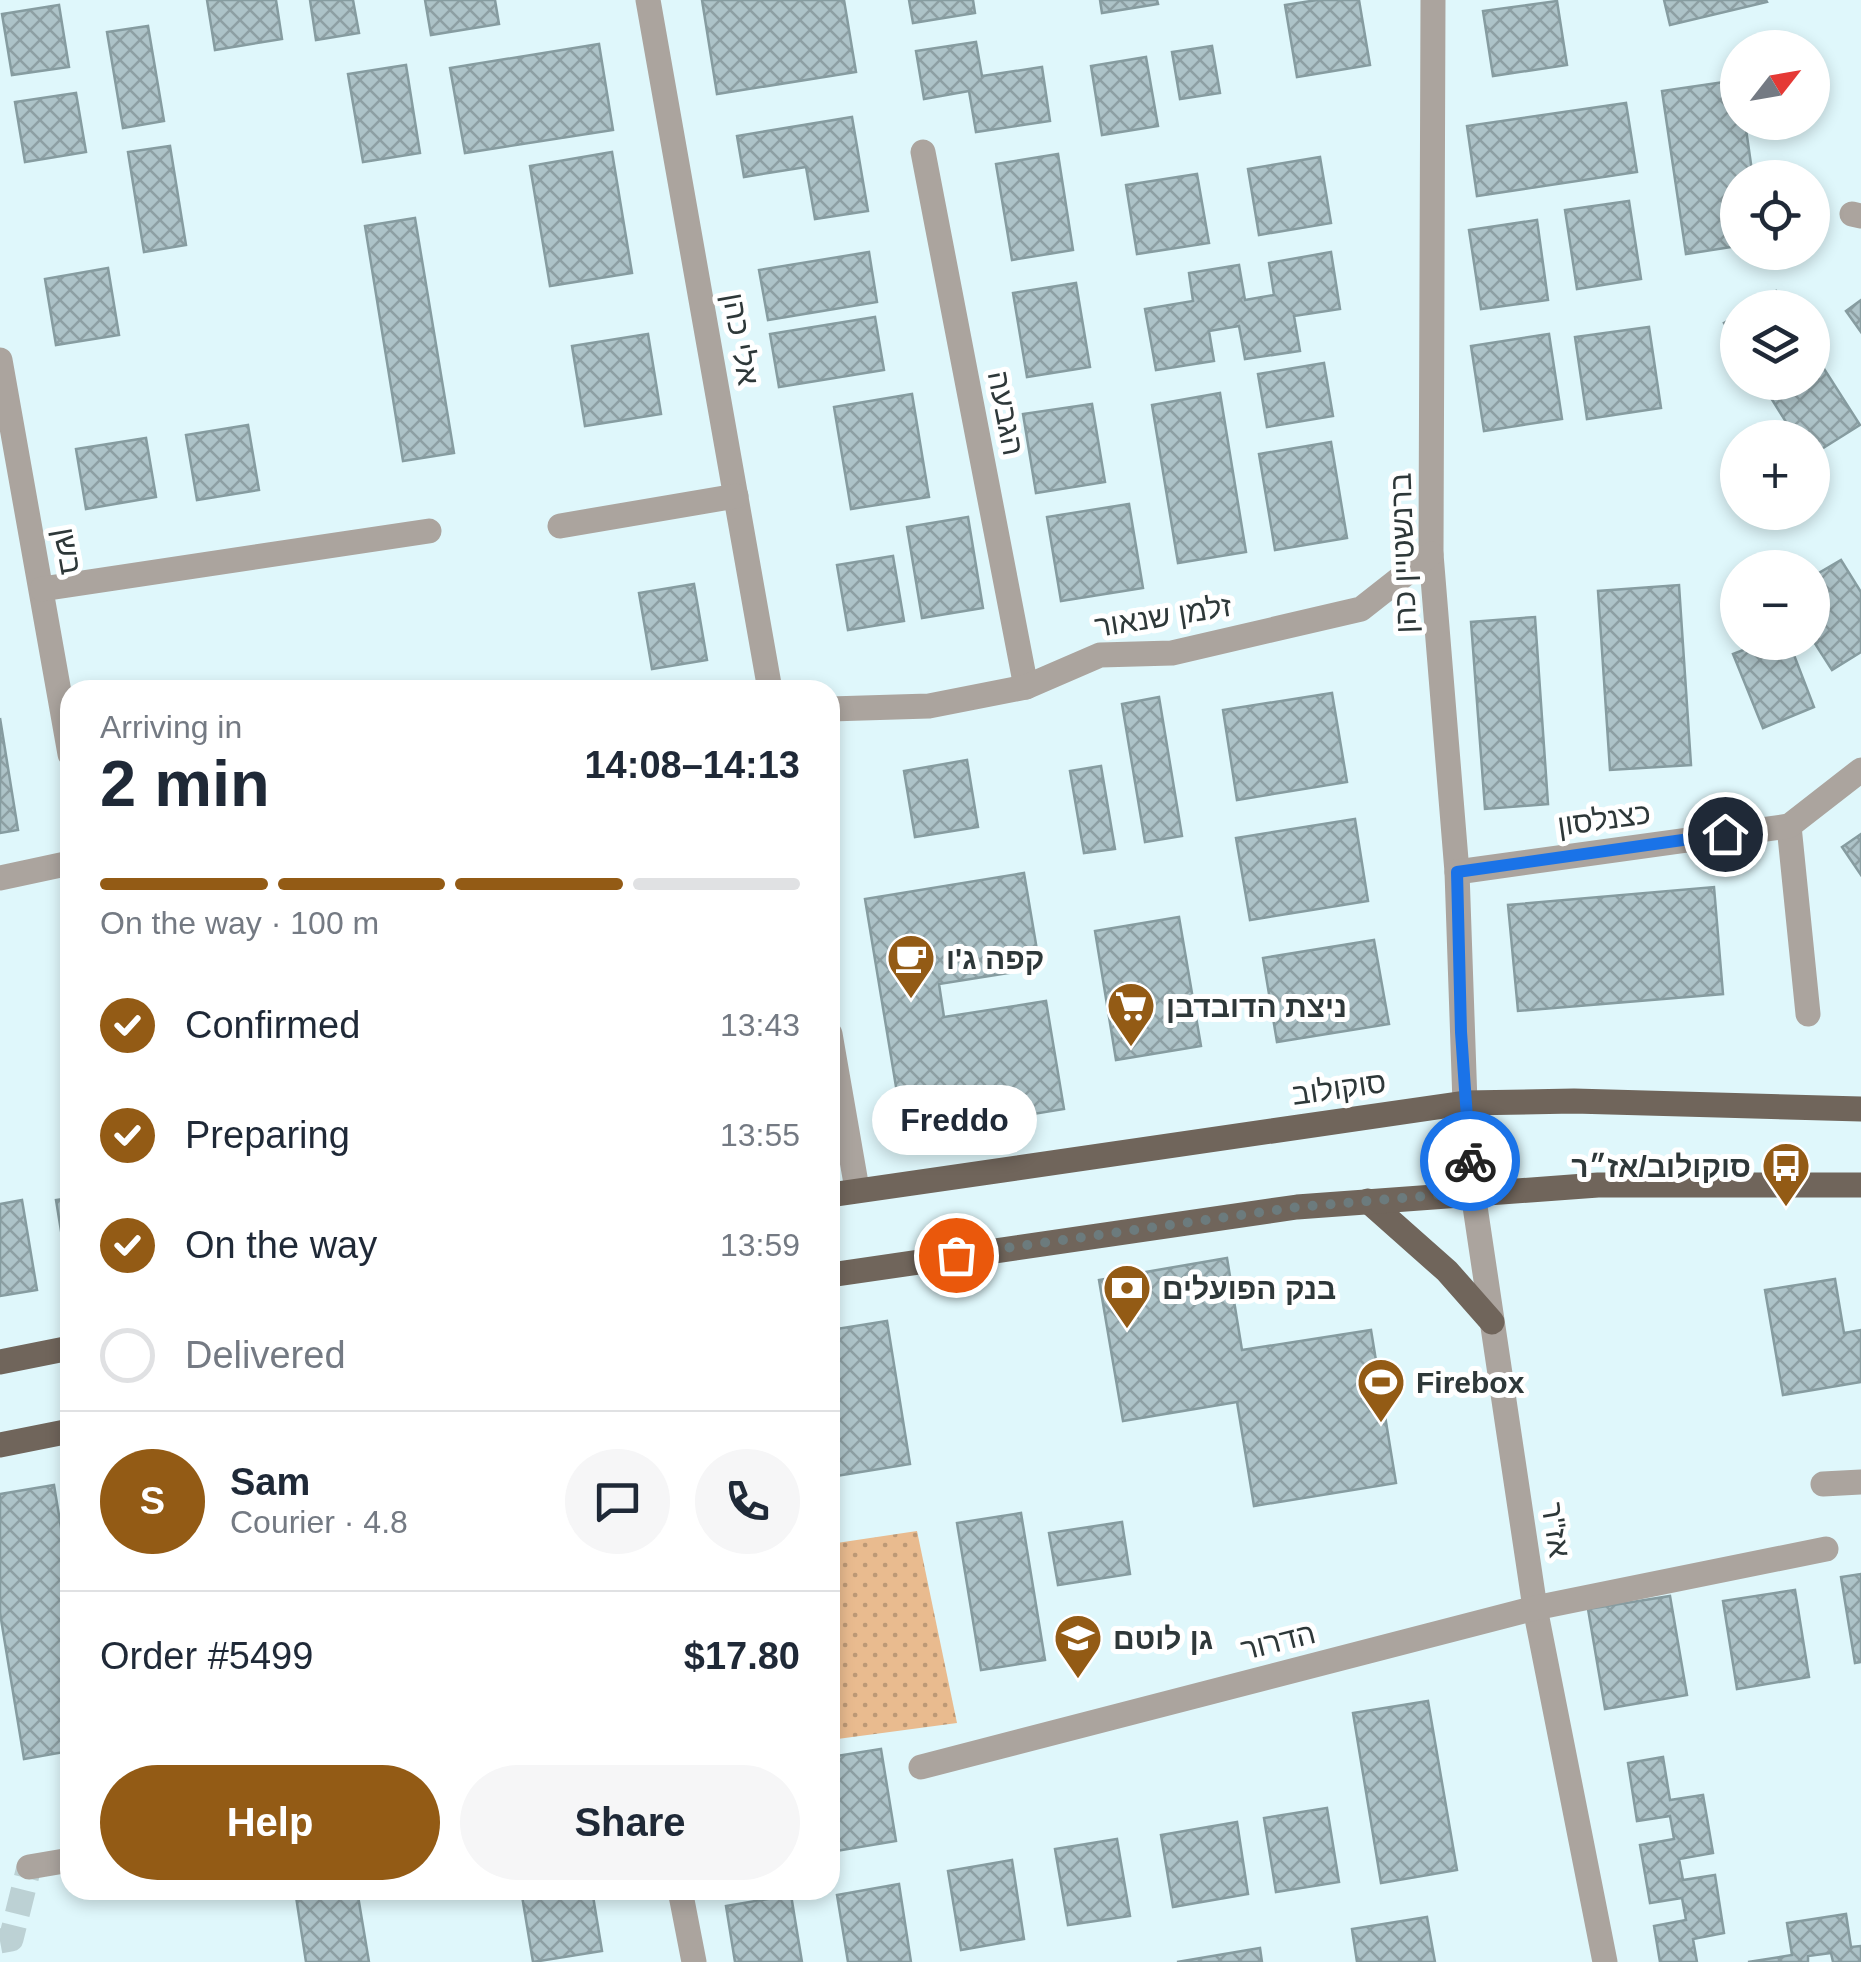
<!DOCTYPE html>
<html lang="en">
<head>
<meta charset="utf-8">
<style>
  body { margin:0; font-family:Helvetica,"Noto Sans Hebrew",sans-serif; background:#f6f6f7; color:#1f2937; height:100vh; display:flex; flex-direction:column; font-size:38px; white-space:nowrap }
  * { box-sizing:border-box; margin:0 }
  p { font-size:32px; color:#747a83 }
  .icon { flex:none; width:55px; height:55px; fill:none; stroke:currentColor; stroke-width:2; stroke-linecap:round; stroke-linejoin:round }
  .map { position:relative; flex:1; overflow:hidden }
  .panel { position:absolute; left:60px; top:680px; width:780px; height:1220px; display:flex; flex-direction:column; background:#fff; border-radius:30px; box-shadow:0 5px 15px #0003 }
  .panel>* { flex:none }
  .needle { width:65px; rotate:59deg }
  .buttons { position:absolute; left:1720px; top:30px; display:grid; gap:20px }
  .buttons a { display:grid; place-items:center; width:110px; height:110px; border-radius:50%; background:#fff; box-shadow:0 5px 15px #0003; font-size:50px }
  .pin { position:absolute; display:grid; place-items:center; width:85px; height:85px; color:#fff; margin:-42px; border:5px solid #fff; border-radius:50%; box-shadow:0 2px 10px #0007 }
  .courier { position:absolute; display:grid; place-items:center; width:100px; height:100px; margin:-50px; border:8px solid #1a73e8; border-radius:50%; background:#fff; color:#222; box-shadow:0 2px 12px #0007 }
  .bubble { position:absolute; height:70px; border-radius:35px; background:#fff; box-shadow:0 5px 15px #0003; font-size:32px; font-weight:700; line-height:70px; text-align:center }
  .headline em { font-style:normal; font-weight:700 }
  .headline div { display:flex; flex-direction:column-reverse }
  .headline { display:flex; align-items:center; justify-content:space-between; height:170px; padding:0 40px }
  h1 { font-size:65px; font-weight:700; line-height:75px }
  .bar { display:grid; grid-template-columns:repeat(4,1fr); gap:15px 10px; align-content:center; height:120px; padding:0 40px }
  .bar i { height:12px; border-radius:8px; background:#e0e1e3 }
  .bar .on { background:#935b15 }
  .bar p { grid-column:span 4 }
  .line { display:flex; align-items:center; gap:25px; padding:0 40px; border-top:2px solid #e0e1e3 }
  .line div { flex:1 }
  .round { display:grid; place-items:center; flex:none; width:105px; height:105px; border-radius:52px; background:#f6f6f7 }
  ol { padding:0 40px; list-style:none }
  li { display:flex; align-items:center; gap:30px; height:110px }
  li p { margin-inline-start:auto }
  li .icon { padding:10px; border-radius:50%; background:#935b15; color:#fff; stroke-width:4 }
  li:last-child { color:#747a83 }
  li i { width:55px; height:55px; border:5px solid #e0e1e3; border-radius:50% }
  .action { display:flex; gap:20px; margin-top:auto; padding:20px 40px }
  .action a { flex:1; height:115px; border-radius:60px; background:#935b15; color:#fff; font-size:40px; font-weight:700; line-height:115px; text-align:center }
  .action a+a { background:#f6f6f7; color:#1f2937 }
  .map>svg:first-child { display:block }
  .park { fill:url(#park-dots) }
  .building { fill:url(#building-cross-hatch); stroke:#869ca0; stroke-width:2.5 }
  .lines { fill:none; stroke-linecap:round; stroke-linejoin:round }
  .minor-tunnel { stroke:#bcd1d4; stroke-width:25; stroke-dasharray:25 12; stroke-linecap:butt }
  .minor { stroke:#aba49e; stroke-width:25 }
  .major { stroke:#70655b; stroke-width:25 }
  .done { stroke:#6c7b7d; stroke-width:10; stroke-dasharray:0 18 }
  .route { stroke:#1a73e8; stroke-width:12 }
  .labels { text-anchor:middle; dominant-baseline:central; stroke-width:10; stroke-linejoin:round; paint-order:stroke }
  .street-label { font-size:30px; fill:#2e3839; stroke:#fff }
  .poi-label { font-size:30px; font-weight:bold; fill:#2e3839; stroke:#fff; text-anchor:start }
</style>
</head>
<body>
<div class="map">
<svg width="1861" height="1962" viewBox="0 0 1861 1962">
  <defs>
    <pattern id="park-dots" width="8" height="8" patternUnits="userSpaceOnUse" patternTransform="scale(2.5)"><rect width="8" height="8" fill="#e9bb8f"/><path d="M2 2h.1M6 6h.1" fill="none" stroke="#bd9976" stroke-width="1.8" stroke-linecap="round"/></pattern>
    <pattern id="building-cross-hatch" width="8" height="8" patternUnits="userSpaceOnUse" patternTransform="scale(2.5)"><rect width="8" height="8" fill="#adc3c8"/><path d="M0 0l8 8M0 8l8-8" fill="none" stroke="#8d9fa3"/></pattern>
  </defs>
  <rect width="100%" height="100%" fill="#dff7fb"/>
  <!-- park -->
  <path class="park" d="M 917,1531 L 957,1723 L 830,1740 L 830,1544 Z"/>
  <!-- building -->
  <g class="building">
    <path d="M 207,0 L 276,0 L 282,39 L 215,50 Z"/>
    <path d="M 310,0 L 353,0 L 359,33 L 316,40 Z"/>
    <path d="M 425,0 L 495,0 L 499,24 L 431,35 Z"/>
    <path d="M 702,0 L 844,0 L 856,72 L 717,94 Z"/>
    <path d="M 909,0 L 973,0 L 975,13 L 913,23 Z"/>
    <path d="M 1100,0 L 1157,0 L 1158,4 L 1102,13 Z"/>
    <path d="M 1317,0 L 1359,0 L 1370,65 L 1297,77 L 1285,5 Z"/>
    <path d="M 1664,0 L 1766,0 L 1767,2 L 1670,25 Z"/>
    <path d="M 1557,1 L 1567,65 L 1493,76 L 1483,11 Z"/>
    <path d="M 59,5 L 69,67 L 12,75 L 2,14 Z"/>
    <path d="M 148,26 L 164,121 L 123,128 L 107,32 Z"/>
    <path d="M 976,42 L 982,76 L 1042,67 L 1050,121 L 976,132 L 969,91 L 924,99 L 916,51 Z"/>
    <path d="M 599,44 L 613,130 L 465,153 L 450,68 Z"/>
    <path d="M 1212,46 L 1220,93 L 1180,99 L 1172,52 Z"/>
    <path d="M 1146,57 L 1158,126 L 1102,135 L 1091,66 Z"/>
    <path d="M 406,65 L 420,153 L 363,162 L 348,74 Z"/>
    <path d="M 1738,80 L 1738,122 L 1745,122 L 1753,178 L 1738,178 L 1738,246 L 1686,254 L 1662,91 Z"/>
    <path d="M 76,93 L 86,152 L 25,162 L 15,102 Z"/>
    <path d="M 1626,103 L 1637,172 L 1477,196 L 1467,126 Z"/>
    <path d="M 852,117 L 868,211 L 815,219 L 806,167 L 744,177 L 737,136 Z"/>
    <path d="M 170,146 L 186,245 L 144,252 L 128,152 Z"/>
    <path d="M 612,152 L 632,273 L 550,286 L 530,166 Z"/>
    <path d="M 1058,154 L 1073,250 L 1012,260 L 996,164 Z"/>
    <path d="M 1320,157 L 1331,223 L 1259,235 L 1248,169 Z"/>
    <path d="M 1197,174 L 1209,243 L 1137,254 L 1126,185 Z"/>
    <path d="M 1629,201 L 1641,279 L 1577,289 L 1565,210 Z"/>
    <path d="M 415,218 L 454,453 L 403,461 L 365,226 Z"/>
    <path d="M 1537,220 L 1548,300 L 1481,309 L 1469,230 Z"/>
    <path d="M 869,252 L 877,302 L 768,320 L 759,270 Z"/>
    <path d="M 1331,252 L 1340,309 L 1294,316 L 1300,351 L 1245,359 L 1239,326 L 1209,331 L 1214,361 L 1156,370 L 1145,309 L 1193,301 L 1189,273 L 1239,265 L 1245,300 L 1274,295 L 1269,263 Z"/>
    <path d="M 108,268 L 119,335 L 56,345 L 45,279 Z"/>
    <path d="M 1076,283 L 1090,367 L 1027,377 L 1013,293 Z"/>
    <path d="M 1776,291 L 1786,308 L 1749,308 Z"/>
    <path d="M 1861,300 L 1861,332 L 1846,311 Z"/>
    <path d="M 1738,315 L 1738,345 L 1724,323 Z"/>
    <path d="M 875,317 L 884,370 L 779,387 L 770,334 Z"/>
    <path d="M 1649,327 L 1661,408 L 1587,419 L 1575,337 Z"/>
    <path d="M 648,334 L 661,414 L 585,426 L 572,346 Z"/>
    <path d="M 1549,334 L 1562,419 L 1484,431 L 1471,346 Z"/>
    <path d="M 1812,350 L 1860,425 L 1812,455 L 1812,438 L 1796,438 L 1761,382 L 1812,382 Z"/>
    <path d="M 1324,363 L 1333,416 L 1267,427 L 1258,374 Z"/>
    <path d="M 1220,393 L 1246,552 L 1178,563 L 1152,405 Z"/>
    <path d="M 912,394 L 929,497 L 851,509 L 834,407 Z"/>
    <path d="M 1092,404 L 1105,482 L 1036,493 L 1023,414 Z"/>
    <path d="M 248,425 L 259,490 L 197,500 L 186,435 Z"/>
    <path d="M 146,438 L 156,497 L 86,509 L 76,449 Z"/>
    <path d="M 1331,442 L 1347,538 L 1275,550 L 1259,454 Z"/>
    <path d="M 1129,504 L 1143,588 L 1061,601 L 1047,517 Z"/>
    <path d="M 968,517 L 983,608 L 922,618 L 907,527 Z"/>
    <path d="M 893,556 L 904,621 L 848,630 L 837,565 Z"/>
    <path d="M 1841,560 L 1861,592 L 1861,652 L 1832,670 L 1812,639 L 1812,577 Z"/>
    <path d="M 694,584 L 707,660 L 652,669 L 639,593 Z"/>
    <path d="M 1679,585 L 1691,765 L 1610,770 L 1598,591 Z"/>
    <path d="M 1535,617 L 1548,804 L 1485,809 L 1471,622 Z"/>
    <path d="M 1764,642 L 1789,642 L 1814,707 L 1763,728 L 1733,654 Z"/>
    <path d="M 1332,693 L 1347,782 L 1237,800 L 1223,710 Z"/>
    <path d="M 1159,697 L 1182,836 L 1145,842 L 1122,704 Z"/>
    <path d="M 0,718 L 18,830 L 0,833 Z"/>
    <path d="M 967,760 L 978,827 L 915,837 L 904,771 Z"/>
    <path d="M 1101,766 L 1115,849 L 1084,853 L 1070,771 Z"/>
    <path d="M 1355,819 L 1368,901 L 1250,920 L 1236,838 Z"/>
    <path d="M 1861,834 L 1861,875 L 1842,847 Z"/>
    <path d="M 1024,873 L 1040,968 L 939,984 L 944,1017 L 1046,1001 L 1064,1109 L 904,1135 L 865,899 Z"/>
    <path d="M 1714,887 L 1723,994 L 1518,1011 L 1508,905 Z"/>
    <path d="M 1179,917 L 1201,1046 L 1116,1060 L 1095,931 Z"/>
    <path d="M 1374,940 L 1389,1024 L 1277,1042 L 1263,958 Z"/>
    <path d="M 70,1198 L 70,1274 L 68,1274 L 56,1200 Z"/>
    <path d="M 22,1200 L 37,1290 L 0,1296 L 0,1204 Z"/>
    <path d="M 1227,1258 L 1242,1350 L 1371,1330 L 1396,1483 L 1254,1506 L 1237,1402 L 1123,1421 L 1099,1280 Z"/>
    <path d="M 1835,1279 L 1844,1333 L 1861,1330 L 1861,1382 L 1783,1395 L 1765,1290 Z"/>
    <path d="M 887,1321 L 910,1464 L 830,1477 L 830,1330 Z"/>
    <path d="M 54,1485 L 70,1582 L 70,1751 L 24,1759 L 0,1613 L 0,1494 Z"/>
    <path d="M 1021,1513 L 1045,1660 L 981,1670 L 957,1523 Z"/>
    <path d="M 1122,1522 L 1130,1574 L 1058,1585 L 1049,1533 Z"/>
    <path d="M 1861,1574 L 1861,1662 L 1855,1663 L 1841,1577 Z"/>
    <path d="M 1795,1590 L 1809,1677 L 1737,1689 L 1723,1601 Z"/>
    <path d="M 1670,1596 L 1687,1695 L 1605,1709 L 1588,1609 Z"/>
    <path d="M 1428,1701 L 1457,1870 L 1381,1883 L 1353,1713 Z"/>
    <path d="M 881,1749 L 896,1841 L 830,1852 L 830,1757 Z"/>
    <path d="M 1663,1757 L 1670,1800 L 1703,1795 L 1713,1853 L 1679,1859 L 1683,1880 L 1715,1875 L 1724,1933 L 1693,1939 L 1697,1962 L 1660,1962 L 1654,1926 L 1686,1920 L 1682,1898 L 1650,1903 L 1640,1845 L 1674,1839 L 1670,1816 L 1637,1821 L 1628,1763 Z"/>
    <path d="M 1327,1808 L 1339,1882 L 1276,1892 L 1264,1818 Z"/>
    <path d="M 1237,1822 L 1248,1894 L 1173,1907 L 1161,1835 Z"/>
    <path d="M 1117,1839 L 1130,1916 L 1068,1925 L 1055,1849 Z"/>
    <path d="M 1012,1860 L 1024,1939 L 961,1950 L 948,1871 Z"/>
    <path d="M 899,1884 L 911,1962 L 848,1962 L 837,1895 Z"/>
    <path d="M 295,1890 L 357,1890 L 369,1962 L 306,1962 Z"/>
    <path d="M 521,1890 L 592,1890 L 602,1951 L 533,1962 Z"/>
    <path d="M 791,1895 L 802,1962 L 735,1962 L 726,1906 Z"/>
    <path d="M 1846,1914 L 1851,1947 L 1861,1946 L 1861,1962 L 1833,1962 L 1831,1953 L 1808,1956 L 1808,1962 L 1748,1962 L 1792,1955 L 1787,1923 Z"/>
    <path d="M 1427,1917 L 1435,1962 L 1357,1962 L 1352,1929 Z"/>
    <path d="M 1260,1948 L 1262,1962 L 1177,1962 Z"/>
  </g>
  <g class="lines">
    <!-- minor-tunnel -->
    <path class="minor-tunnel" d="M 0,1941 L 11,1939 L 29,1867"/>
    <!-- minor -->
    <g class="minor">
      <path d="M 648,0 L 770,690"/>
      <path d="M 1433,0 L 1431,554 L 1457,872 L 1465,1103 L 1473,1193 L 1535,1608 L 1605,1962"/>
      <path d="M 923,152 L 1026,687"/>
      <path d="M 1852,214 L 1861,216"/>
      <path d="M 0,360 L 70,754"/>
      <path d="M 560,526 L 736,496"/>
      <path d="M 42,589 L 429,531"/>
      <path d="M 830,709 L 929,706 L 1026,687 L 1100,655 L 1172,653 L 1361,609 L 1431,554"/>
      <path d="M 1789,826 L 1808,1014"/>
      <path d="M 1457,872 L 1789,826 L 1861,770"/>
      <path d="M 0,878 L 70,863"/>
      <path d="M 830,1034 L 857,1189"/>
      <path d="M 1823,1484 L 1861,1482"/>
      <path d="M 921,1767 L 1535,1608 L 1826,1549"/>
      <path d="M 29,1867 L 70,1860"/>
      <path d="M 680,1890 L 694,1962"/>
    </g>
    <!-- major -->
    <g class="major">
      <path d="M 830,1195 L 1465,1103 L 1574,1101 L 1861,1109"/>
      <path d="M 1368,1201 L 1447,1271 L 1492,1322"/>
      <path d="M 830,1275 L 1297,1207 L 1598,1185 L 1861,1185"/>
      <path d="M 0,1362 L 70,1348"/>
      <path d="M 0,1445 L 70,1431"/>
    </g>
  </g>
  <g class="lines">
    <!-- done -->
    <path class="done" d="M 956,1255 L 1298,1207 L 1472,1192 L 1470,1161"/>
    <!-- route -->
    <path class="route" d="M 1470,1161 L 1461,1032 L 1457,872 L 1725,834"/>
  </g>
  <!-- icons -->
  <defs>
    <g id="cafe-pin" transform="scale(2.5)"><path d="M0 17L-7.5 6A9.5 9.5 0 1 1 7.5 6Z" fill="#935b15" stroke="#fff"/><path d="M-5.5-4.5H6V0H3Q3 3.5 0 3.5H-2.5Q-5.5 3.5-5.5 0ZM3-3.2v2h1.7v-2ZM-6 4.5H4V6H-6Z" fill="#fff"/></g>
    <g id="supermarket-pin" transform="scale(2.5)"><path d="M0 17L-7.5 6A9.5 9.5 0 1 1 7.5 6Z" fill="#935b15" stroke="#fff"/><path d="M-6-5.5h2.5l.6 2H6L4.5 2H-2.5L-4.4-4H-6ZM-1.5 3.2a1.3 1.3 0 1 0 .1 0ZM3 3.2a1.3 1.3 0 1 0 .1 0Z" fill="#fff"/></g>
    <g id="bus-pin" transform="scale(2.5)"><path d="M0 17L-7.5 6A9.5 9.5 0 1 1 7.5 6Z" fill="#935b15" stroke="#fff"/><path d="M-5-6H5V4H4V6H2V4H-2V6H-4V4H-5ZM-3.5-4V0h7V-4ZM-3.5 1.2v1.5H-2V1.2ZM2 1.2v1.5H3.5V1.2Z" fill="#fff"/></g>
    <g id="bank-pin" transform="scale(2.5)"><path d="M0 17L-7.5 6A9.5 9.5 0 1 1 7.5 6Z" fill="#935b15" stroke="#fff"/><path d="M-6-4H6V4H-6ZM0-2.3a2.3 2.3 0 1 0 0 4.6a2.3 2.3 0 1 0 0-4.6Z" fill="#fff"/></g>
    <g id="stadium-pin" transform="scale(2.5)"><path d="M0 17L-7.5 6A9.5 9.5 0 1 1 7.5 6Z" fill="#935b15" stroke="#fff"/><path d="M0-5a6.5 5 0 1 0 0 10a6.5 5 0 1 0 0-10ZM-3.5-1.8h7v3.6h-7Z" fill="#fff"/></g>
    <g id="school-pin" transform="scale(2.5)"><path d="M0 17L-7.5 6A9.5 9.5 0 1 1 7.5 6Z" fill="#935b15" stroke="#fff"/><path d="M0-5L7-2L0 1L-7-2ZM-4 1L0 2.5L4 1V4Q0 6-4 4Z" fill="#fff"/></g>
  </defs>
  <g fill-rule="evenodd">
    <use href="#cafe-pin" x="911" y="958"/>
    <use href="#supermarket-pin" x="1131" y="1006"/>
    <use href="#bus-pin" x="1786" y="1166"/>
    <use href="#bank-pin" x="1127" y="1288"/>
    <use href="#stadium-pin" x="1381" y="1382"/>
    <use href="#school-pin" x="1078" y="1638"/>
  </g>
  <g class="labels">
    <!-- street labels -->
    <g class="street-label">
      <text transform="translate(741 339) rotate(80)">אלי כהן</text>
      <text transform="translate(1006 413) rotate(79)">הגבעה</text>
      <text transform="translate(68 551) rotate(80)">בשן</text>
      <text transform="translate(1403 553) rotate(-92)">ברנשטיין כהן</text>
      <text transform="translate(1163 616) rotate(-9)">זלמן שנאור</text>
      <text transform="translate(1604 819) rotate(-8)">כצנלסון</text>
      <text transform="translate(1339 1088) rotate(-8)">סוקולוב</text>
      <text transform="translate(1556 1530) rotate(81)">אז"ר</text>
      <text transform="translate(1278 1641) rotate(-14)">הדרור</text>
    </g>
    <!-- poi labels -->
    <g class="poi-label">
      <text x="946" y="958">קפה ג'ו</text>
      <text x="1166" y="1006">ניצת הדובדבן</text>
      <text x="1751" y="1166" text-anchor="end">סוקולוב/אז״ר</text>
      <text x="1162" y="1288">בנק הפועלים</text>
      <text x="1416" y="1382">Firebox</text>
      <text x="1113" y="1638">גן לוטם</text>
    </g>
  </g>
</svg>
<div class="buttons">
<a><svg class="needle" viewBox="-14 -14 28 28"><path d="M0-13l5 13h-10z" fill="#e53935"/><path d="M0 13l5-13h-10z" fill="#747a83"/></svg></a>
<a><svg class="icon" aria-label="locate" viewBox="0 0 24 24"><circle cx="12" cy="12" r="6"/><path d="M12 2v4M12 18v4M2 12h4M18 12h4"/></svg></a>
<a><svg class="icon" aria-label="layers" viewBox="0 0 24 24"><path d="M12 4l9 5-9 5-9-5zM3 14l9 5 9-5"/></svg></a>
<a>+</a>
<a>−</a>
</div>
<div class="pin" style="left:956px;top:1255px;background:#ea580c"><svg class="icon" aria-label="bag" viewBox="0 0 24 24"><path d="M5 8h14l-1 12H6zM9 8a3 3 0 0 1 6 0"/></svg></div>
<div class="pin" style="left:1725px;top:834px;background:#1f2937"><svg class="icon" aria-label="home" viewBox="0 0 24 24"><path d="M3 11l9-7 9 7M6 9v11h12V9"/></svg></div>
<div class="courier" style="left:1470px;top:1161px"><svg class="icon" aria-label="bike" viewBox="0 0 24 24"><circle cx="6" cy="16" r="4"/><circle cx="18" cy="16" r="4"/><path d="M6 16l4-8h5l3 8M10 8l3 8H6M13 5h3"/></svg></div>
<div class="bubble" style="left:872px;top:1085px;width:165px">Freddo</div>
<section class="panel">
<div class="headline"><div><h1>2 min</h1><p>Arriving in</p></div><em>14:08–14:13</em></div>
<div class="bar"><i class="on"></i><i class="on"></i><i class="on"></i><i></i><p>On the way · 100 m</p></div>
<ol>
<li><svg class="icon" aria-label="check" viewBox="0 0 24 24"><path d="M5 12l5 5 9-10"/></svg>Confirmed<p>13:43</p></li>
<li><svg class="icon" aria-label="check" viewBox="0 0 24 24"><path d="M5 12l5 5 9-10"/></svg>Preparing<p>13:55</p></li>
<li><svg class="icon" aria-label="check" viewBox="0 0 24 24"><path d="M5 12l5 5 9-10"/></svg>On the way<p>13:59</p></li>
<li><i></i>Delivered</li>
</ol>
<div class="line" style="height:180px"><b class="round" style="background:#935b15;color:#fff">S</b><div><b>Sam</b><p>Courier · 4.8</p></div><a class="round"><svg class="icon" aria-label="chat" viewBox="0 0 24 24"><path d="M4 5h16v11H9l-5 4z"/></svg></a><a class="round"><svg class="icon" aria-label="phone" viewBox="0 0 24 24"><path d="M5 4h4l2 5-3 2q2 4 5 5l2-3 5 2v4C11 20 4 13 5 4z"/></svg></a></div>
<div class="line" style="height:130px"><div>Order #5499</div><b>$17.80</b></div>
<div class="action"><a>Help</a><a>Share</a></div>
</section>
</div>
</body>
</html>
